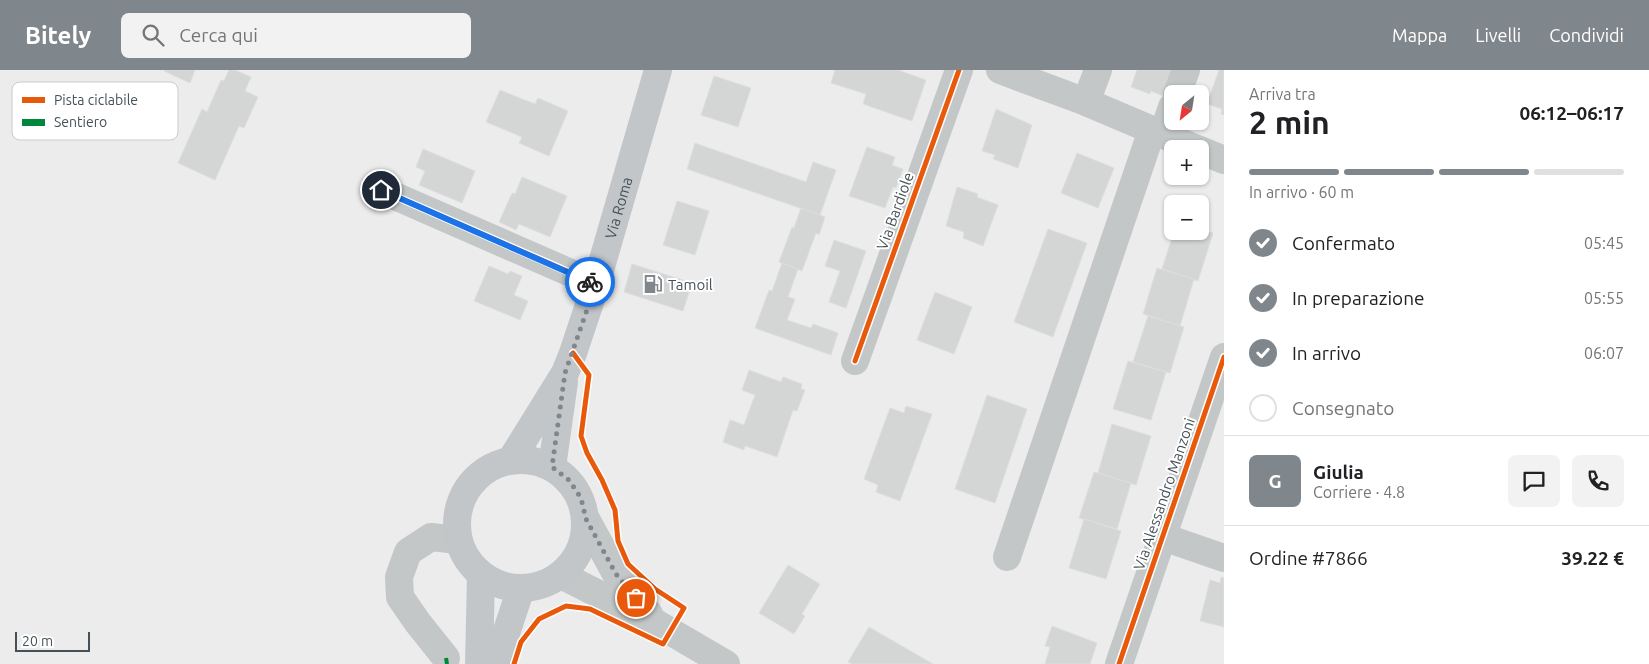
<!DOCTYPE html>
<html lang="it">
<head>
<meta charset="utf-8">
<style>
  body { margin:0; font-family:Ubuntu,sans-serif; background:#f2f2f2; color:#202124; height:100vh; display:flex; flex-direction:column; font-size:19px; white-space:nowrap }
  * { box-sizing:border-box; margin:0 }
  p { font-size:16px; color:#757577 }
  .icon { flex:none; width:28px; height:28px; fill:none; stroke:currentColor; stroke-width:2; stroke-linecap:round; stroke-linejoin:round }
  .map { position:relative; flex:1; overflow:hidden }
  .details { display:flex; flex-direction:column; background:#fff; width:425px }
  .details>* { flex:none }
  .needle { width:32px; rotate:210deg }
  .controls { position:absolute; left:1164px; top:15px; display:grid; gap:10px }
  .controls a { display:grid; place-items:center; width:45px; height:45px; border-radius:8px; background:#fff; box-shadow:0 1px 4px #0004; font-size:25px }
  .scale { position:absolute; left:15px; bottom:12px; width:75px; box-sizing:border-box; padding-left:5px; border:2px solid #455158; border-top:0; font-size:14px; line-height:18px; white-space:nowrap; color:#455158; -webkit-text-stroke:4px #fff; paint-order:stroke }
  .pin { position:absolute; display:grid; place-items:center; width:42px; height:42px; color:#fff; margin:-21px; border:2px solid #fff; border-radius:50%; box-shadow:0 1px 5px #0007 }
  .courier { position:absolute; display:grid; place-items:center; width:50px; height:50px; margin:-25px; border:4px solid #1a73e8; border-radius:50%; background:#fff; color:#222; box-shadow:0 1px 6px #0007 }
  .summary em { font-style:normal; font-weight:700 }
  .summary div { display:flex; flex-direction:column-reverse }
  .summary { display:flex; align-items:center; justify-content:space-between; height:85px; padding:0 25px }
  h1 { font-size:32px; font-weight:700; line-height:38px }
  .bar { display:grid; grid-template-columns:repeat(4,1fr); gap:8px 5px; align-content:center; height:60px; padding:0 25px }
  .bar i { height:6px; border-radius:4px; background:#e0e0e0 }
  .bar .on { background:#80878c }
  .bar p { grid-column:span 4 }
  .line { display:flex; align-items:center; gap:12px; padding:0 25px; border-top:1px solid #e0e0e0 }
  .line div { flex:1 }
  .round { display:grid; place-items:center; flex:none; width:52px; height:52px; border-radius:8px; background:#f2f2f2 }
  ol { padding:0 25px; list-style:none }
  li { display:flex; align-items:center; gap:15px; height:55px }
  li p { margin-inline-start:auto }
  li .icon { padding:5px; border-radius:50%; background:#80878c; color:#fff; stroke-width:4 }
  li:last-child { color:#757577 }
  li i { width:28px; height:28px; border:2px solid #e0e0e0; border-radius:50% }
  header { display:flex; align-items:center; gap:30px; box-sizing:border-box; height:70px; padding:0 25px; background:#80878c; color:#fff }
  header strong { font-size:24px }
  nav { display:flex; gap:28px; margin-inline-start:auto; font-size:18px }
  .search { width:350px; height:45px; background:#f2f2f2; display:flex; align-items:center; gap:12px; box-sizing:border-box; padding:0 18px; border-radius:8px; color:#757577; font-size:19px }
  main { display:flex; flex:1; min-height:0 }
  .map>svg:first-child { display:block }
  .building { fill:#d4d5d5; stroke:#dededf }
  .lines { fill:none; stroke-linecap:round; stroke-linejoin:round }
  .minor { stroke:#c4c7c8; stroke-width:28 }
  .major { stroke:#c2c6c8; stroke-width:28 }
  .quiet { stroke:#00873e; stroke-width:4; stroke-dasharray:8 4; stroke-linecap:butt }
  .cycleway-casing { stroke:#fff; stroke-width:8 }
  .cycleway { stroke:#e8590c; stroke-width:5 }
  .done { stroke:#80878c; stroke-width:5; stroke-dasharray:0 9 }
  .route { stroke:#1a73e8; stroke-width:6 }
  .labels { text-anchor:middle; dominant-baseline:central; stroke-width:4; stroke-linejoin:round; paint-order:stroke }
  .street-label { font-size:15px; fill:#455158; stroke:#fff }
  .poi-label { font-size:15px; fill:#455158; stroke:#fff; text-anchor:start }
  .key { fill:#fff; stroke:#c7cbcd; stroke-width:1 }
  .key-label { font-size:14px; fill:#455158 }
</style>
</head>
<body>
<header>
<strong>Bitely</strong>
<div class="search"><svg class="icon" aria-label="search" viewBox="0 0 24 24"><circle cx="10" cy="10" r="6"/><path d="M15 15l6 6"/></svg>Cerca qui</div>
<nav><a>Mappa</a><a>Livelli</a><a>Condividi</a></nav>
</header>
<main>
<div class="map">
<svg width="1224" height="594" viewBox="0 0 1224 594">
  <rect width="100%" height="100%" fill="#edecec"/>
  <!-- building -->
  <g class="building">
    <path d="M 165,0 L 195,0 L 190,13 L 164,1 Z"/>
    <path d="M 229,0 L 235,0 L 251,7 L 245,21 L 258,27 L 244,58 L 239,56 L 215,110 L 178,93 L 202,39 L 207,42 L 221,10 L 224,11 Z"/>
    <path d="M 835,0 L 898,0 L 926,10 L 912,51 L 863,34 L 866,24 L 831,13 Z"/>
    <path d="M 1137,0 L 1176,0 L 1166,27 L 1151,21 L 1150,24 L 1131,17 Z"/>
    <path d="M 1219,0 L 1224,0 L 1224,45 L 1221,44 L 1222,39 L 1207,34 Z"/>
    <path d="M 714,6 L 751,18 L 738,57 L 701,45 Z"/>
    <path d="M 500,20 L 535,34 L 538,28 L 568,41 L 549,86 L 519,73 L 522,67 L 486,52 Z"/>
    <path d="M 996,39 L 1032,55 L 1018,98 L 993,89 L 995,85 L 982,81 Z"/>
    <path d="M 695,73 L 806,112 L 813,92 L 836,100 L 820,145 L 687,99 Z"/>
    <path d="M 867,77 L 895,87 L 892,95 L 903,99 L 896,118 L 893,117 L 885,138 L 849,126 Z"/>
    <path d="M 423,79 L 475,101 L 462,133 L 419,115 L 425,101 L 416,97 Z"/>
    <path d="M 1077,83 L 1114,98 L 1098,138 L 1061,123 Z"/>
    <path d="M 522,107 L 567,126 L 550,167 L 519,154 L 516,160 L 499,152 L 512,123 L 515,124 Z"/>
    <path d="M 957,117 L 978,124 L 977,127 L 998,135 L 983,176 L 963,168 L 964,162 L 946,156 Z"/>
    <path d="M 677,131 L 709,141 L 695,185 L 663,175 Z"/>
    <path d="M 801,138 L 825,147 L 819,165 L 816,163 L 802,201 L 779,192 L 792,157 L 794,158 Z"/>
    <path d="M 1048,159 L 1087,173 L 1053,267 L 1014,252 Z"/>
    <path d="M 1200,159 L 1213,163 L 1198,211 L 1162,199 L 1174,161 L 1200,161 Z"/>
    <path d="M 834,170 L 866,181 L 846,238 L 829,232 L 840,201 L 825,196 Z"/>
    <path d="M 782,193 L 798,199 L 788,227 L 795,229 L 787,250 L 811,258 L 813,254 L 838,263 L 831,285 L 755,258 L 769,220 L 772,221 Z"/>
    <path d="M 632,194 L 692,213 L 683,241 L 624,222 Z"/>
    <path d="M 489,196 L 508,204 L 510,201 L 522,206 L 514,225 L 528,231 L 520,250 L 474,231 Z"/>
    <path d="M 1157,198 L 1194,209 L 1180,256 L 1143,244 Z"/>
    <path d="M 935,222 L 972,237 L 954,284 L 917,270 Z"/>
    <path d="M 1148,246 L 1184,257 L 1170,303 L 1133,292 Z"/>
    <path d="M 1128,291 L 1166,302 L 1151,350 L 1113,339 Z"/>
    <path d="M 749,300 L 781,312 L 783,307 L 802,314 L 801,319 L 805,320 L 797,341 L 793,340 L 777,387 L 745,376 L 744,380 L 723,372 L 730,350 L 744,355 L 755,325 L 742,320 Z"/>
    <path d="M 987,325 L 1027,339 L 995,433 L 955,419 Z"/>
    <path d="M 906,336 L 932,344 L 900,431 L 876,422 L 878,415 L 864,409 L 890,338 L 904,343 Z"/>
    <path d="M 1112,354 L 1151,366 L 1136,415 L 1098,403 Z"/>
    <path d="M 1094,402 L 1131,413 L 1117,459 L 1079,448 Z"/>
    <path d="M 1084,449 L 1121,461 L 1106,509 L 1069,498 Z"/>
    <path d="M 788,495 L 820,514 L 802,544 L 805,546 L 794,564 L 759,543 Z"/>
    <path d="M 1221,507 L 1224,508 L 1224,557 L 1200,551 L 1210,510 L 1220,513 Z"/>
    <path d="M 1052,556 L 1097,573 L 1090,594 L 1045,594 L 1050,577 L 1045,576 Z"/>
    <path d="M 869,557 L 933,594 L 852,594 L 848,592 Z"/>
  </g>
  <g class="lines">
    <!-- minor -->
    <g class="minor">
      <path d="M 1000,0 L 1086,32 L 1197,79"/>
      <path d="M 1177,24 L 1186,0"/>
      <path d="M 1086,32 L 1098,0"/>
      <path d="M 1163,64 L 1172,37"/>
      <path d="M 1200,80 L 1224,90"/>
      <path d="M 381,120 L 596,214"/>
      <path d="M 855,291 L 959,0"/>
      <path d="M 586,449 L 616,504 L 649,544"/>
      <path d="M 1163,467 L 1224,488"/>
      <path d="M 1007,487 L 1152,60"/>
      <path d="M 561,505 L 656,553 L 726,594"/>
      <path d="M 446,588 L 418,553 L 400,527 L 399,507 L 408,482 L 431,467 L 458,470"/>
      <path d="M 1119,594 L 1224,287"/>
    </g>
    <!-- major -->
    <g class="major">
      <circle cx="521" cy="454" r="64"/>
      <path id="s1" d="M 511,390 L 565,303 L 573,283 L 596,214 L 658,0"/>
      <path d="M 552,397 L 564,312"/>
      <path d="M 479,594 L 481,505"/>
      <path d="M 496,594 L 521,518"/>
    </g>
    <!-- quiet -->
    <path class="quiet" d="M 446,588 L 447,594"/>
    <!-- cycleway casing -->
    <g class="cycleway-casing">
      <g id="cycleway">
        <path d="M 381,120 L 596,214"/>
        <path d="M 855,291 L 959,0"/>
        <path d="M 514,594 L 521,572 L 539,549 L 566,536 L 590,539 L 663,574 L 684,538 L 655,519 L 628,494 L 618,471 L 615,440 L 602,410 L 587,383 L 581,366 L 589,305 L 573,283"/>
        <path d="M 1119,594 L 1224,287"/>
      </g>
    </g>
    <!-- cycleway -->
    <use href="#cycleway" class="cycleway"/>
  </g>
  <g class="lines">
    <!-- done -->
    <path class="done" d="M 590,212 L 596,214 L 565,303 L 552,397 L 569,410 L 581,428 L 586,449 L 616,504 L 636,528"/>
    <!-- route -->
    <path class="route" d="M 381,120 L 590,212"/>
  </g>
  <!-- icons -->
  <defs>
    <g id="fuel-bare" transform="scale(1.5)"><path d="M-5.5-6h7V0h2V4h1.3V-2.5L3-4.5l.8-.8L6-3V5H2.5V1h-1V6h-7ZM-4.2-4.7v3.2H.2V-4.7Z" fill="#80878c" stroke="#fff" stroke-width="2.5" paint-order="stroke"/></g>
  </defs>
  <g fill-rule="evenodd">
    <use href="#fuel-bare" x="653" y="214"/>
  </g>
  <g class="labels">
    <!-- street labels -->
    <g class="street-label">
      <text stroke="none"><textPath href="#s1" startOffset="276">Via Roma</textPath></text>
      <text transform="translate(895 141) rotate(-70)">Via Bardiole</text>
      <text transform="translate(1164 424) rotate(-71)">Via Alessandro Manzoni</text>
    </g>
    <!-- poi labels -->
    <g class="poi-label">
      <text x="668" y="214">Tamoil</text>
    </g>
  </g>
  <!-- legend -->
  <rect x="12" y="12" width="166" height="58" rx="8" class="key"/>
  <rect x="22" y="27" width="23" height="6" fill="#e8590c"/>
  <rect x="22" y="49" width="23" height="7" fill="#00873e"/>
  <g class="key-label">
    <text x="54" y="35">Pista ciclabile</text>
    <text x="54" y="57">Sentiero</text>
  </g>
</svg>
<div class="controls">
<a><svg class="needle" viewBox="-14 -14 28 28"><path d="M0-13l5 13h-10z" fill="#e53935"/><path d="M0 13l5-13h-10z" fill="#757577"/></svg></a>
<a>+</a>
<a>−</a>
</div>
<div class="scale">20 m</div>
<div class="pin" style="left:636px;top:528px;background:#ea580c"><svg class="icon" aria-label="bag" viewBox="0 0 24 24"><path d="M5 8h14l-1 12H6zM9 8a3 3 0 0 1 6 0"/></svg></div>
<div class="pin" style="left:381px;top:120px;background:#1f2937"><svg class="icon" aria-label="home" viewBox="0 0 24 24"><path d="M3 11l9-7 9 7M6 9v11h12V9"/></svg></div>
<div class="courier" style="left:590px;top:212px"><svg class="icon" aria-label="bike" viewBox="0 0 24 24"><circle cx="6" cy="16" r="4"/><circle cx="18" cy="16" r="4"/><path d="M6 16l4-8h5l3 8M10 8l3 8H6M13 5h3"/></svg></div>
</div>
<section class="details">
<div class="summary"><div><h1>2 min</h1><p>Arriva tra</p></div><em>06:12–06:17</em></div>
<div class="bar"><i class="on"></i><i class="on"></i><i class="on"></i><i></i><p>In arrivo · 60 m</p></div>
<ol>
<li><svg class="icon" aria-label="check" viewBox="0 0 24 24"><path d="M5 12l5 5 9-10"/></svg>Confermato<p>05:45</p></li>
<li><svg class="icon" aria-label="check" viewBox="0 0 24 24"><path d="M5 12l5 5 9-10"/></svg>In preparazione<p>05:55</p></li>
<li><svg class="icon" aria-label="check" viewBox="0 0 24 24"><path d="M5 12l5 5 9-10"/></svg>In arrivo<p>06:07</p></li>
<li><i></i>Consegnato</li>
</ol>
<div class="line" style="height:90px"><b class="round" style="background:#80878c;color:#fff">G</b><div><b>Giulia</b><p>Corriere · 4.8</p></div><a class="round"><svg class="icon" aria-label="chat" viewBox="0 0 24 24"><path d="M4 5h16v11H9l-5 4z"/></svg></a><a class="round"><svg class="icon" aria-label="phone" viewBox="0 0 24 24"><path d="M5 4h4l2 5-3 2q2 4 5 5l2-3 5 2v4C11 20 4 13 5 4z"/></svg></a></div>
<div class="line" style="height:65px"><div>Ordine #7866</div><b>39.22 €</b></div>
</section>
</main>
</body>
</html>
